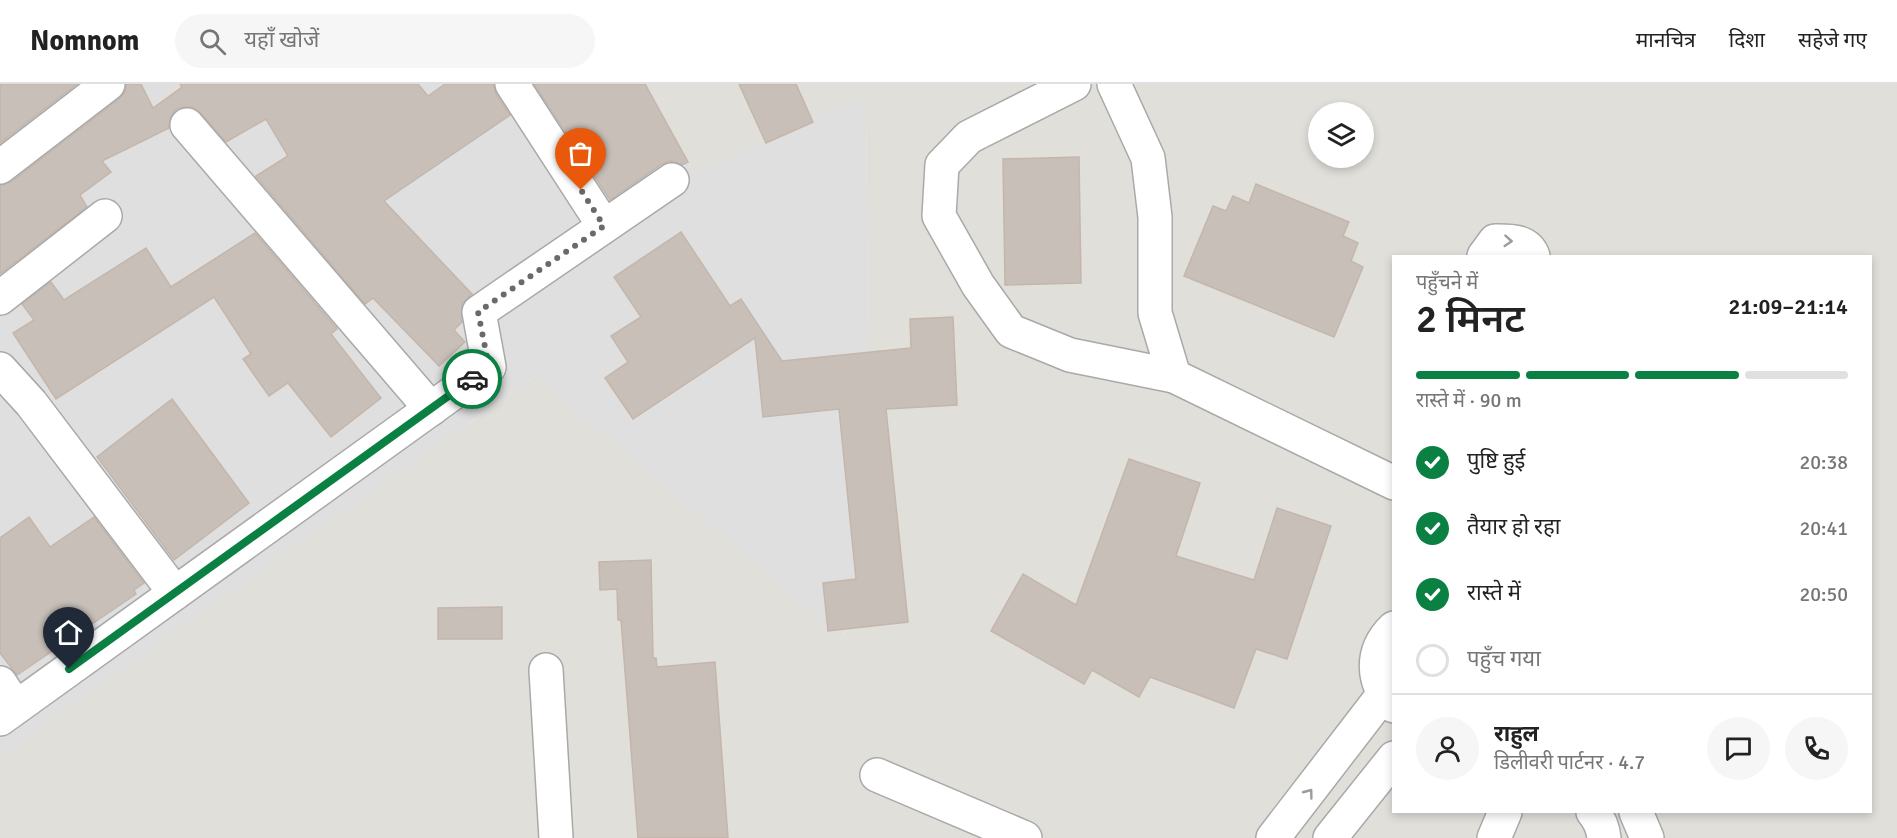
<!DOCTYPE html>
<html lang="hi">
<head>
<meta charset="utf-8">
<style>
  body { margin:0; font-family:Signika,"Noto Sans Devanagari",sans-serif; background:#f6f6f6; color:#222; height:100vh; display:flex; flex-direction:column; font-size:22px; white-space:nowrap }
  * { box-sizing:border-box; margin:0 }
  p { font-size:20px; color:#767676 }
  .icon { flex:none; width:33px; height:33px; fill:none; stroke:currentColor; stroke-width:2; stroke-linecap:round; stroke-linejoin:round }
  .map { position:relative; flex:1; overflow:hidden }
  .details { position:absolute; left:1392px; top:171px; width:480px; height:558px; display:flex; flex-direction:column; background:#fff; border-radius:0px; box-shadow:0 3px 9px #0003 }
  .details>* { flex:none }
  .fabs { position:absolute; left:1308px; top:18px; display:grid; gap:12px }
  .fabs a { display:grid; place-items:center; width:66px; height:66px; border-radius:50%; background:#fff; box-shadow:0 3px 9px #0003; font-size:30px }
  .pin { position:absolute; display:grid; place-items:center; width:51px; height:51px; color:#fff; margin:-62px -26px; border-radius:50% 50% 50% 0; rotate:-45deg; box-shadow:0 0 6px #0007 }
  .pin .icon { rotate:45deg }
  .courier { position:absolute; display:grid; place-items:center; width:60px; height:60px; margin:-30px; border:4px solid #0b8043; border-radius:50%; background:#fff; color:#222; box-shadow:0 2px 8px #0007 }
  .headline em { font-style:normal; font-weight:600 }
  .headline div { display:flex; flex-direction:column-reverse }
  .headline { display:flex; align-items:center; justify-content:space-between; height:102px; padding:0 24px }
  h1 { font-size:39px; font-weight:600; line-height:45px }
  .bar { display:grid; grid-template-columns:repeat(4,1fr); gap:9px 6px; align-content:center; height:72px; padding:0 24px }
  .bar i { height:8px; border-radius:4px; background:#e0e0e0 }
  .bar .active { background:#0b8043 }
  .bar p { grid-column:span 4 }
  .line { display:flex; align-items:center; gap:15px; padding:0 24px; border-top:2px solid #e0e0e0 }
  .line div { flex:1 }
  .round { display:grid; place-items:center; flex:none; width:63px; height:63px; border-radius:32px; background:#f6f6f6 }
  ol { padding:0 24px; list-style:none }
  li { display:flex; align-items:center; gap:18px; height:66px }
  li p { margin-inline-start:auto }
  li .icon { padding:6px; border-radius:50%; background:#0b8043; color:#fff; stroke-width:4 }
  li:last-child { color:#767676 }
  li i { width:33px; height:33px; border:3px solid #e0e0e0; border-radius:50% }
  header { display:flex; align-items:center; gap:36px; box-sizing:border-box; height:84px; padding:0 30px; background:#fff; border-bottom:2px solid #e0e0e0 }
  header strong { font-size:28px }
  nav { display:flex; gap:33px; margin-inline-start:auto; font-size:21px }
  .search { width:420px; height:54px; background:#f6f6f6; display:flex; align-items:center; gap:15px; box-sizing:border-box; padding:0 21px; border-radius:33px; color:#767676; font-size:22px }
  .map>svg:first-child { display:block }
  .residential { fill:#e0dfdf }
  .airport { fill:#e1dfda; fill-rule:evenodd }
  .building { fill:#c7bfb8; stroke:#c4b6ab; stroke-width:1.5 }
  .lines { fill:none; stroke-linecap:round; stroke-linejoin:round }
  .minor-casing { stroke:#a9a9a9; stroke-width:36 }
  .minor { stroke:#fff; stroke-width:33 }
  .oneway { stroke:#9c9c9c }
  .done { stroke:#6b6a68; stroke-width:6; stroke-dasharray:0 10.8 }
  .route { stroke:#0b8043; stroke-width:8 }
</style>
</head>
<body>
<header>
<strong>Nomnom</strong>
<div class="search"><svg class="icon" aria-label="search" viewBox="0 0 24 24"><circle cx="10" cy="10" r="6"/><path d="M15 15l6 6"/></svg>यहाँ खोजें</div>
<nav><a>मानचित्र</a><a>दिशा</a><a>सहेजे गए</a></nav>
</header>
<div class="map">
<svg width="1897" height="754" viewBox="0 0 1897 754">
  <rect width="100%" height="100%" fill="#f2efe9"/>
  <!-- residential -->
  <path class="residential" d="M 0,0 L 645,0 L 694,90 L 866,9 L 870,502 L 841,555 L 535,292 L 0,673 Z"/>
  <!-- airport -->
  <path class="airport" d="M 645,0 L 1897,0 L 1897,754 L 0,754 L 0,673 L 535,292 L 842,554 L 870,502 L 866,10 L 694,90 ZM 1318,28 L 1364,28 L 1364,74 L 1318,74 ZM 1394,172 L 1870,172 L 1870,728 L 1394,728 Z"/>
  <!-- building -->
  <g class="building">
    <path d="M 0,0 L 77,0 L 0,59 Z"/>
    <path d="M 126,0 L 141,0 L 153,24 L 182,3 L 180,0 L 418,0 L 428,12 L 445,0 L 493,0 L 496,10 L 510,31 L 384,117 L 472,210 L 462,220 L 462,238 L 454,246 L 465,258 L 439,282 L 373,214 L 365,220 L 256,92 L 288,72 L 266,35 L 226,58 L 200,28 L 193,23 L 183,23 L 175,26 L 170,34 L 169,44 L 102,77 L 111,88 L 80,111 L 87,123 L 0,190 L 0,101 L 11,98 L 119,15 L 125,8 Z"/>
    <path d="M 534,0 L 645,0 L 688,78 L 682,81 L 671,77 L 662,80 L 610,116 Z"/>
    <path d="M 739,0 L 796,0 L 813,38 L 766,59 Z"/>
    <path d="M 1079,73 L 1081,199 L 1005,201 L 1003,75 Z"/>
    <path d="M 1256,100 L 1349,138 L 1343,152 L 1358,159 L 1351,177 L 1363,183 L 1334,253 L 1184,192 L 1213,122 L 1226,127 L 1233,112 L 1249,119 Z"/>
    <path d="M 681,148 L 730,222 L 741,215 L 782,277 L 911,264 L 910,235 L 953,233 L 957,321 L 886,325 L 908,538 L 828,547 L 823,499 L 856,495 L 839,325 L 763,333 L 755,254 L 633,335 L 605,294 L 628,278 L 611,252 L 641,233 L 614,193 Z"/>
    <path d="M 255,149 L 337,245 L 331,250 L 381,314 L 331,353 L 288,299 L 269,312 L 243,275 L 251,270 L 214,213 L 56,315 L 13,249 L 34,236 L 22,220 L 51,198 L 64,216 L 146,164 L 171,203 Z"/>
    <path d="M 172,315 L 249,419 L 174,476 L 97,373 Z"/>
    <path d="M 1129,375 L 1200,399 L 1176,472 L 1254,496 L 1277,424 L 1331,442 L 1287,575 L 1256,565 L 1234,624 L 1150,593 L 1139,613 L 1092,586 L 1084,600 L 991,547 L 1023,490 L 1076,521 Z"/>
    <path d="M 29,433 L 50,463 L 94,433 L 144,499 L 134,506 L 136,510 L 17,591 L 0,569 L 0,454 Z"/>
    <path d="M 651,476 L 653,574 L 656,574 L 657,583 L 715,578 L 728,754 L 638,754 L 621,536 L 618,536 L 617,505 L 600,506 L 599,478 Z"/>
    <path d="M 502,523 L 502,555 L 438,555 L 438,524 Z"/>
  </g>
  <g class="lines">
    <!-- minor casing -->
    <g class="minor-casing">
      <g id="minor">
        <path d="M 512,0 L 604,142"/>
        <path d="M 1074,0 L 969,53 L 942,81 L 939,132 L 978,201 L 1011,247 L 1070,271 L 1174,292"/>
        <path d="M 1114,0 L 1148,74 L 1155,133 L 1155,229 L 1174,292 L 1394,399"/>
        <path d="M 187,41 L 431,325"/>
        <path d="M 0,83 L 108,0"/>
        <path d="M 1484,172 L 1495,157 C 1510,157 1527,156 1533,172"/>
        <path d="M 0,214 L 105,132"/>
        <path d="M 0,285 L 31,319 L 175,509"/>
        <path d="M 1394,544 C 1370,567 1371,598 1394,622"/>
        <path d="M 546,586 L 556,754"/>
        <path d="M 0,599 L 16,623"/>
        <path d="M 0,635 L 489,283 L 479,228 L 672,96"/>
        <path d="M 877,691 L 1025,754"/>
        <path d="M 1593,728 C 1599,735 1603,744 1604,754"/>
        <path d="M 1636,728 L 1647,754"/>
        <path d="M 1273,754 L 1383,611"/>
        <path d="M 1330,754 L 1394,674"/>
        <path d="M 1494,754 L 1505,728"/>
      </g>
    </g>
    <!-- minor -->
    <use href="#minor" class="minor"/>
  </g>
  <!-- one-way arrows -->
  <defs><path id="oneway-chevron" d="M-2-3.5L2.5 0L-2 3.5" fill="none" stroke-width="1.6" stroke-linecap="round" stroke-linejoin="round" transform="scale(1.5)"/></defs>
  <g class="oneway">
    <use href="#oneway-chevron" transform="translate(1508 157) rotate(4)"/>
    <use href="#oneway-chevron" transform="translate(1309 709) rotate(-53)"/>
  </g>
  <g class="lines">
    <!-- done -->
    <path class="done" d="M 472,295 L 489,283 L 478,228 L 604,142 L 581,106"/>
    <!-- route -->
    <path class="route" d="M 69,585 L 472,295"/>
  </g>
</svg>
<div class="fabs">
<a><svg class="icon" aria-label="layers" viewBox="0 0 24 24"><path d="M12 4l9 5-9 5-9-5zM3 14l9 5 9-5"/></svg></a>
</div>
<div class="pin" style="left:581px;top:106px;background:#ea580c"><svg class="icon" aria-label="bag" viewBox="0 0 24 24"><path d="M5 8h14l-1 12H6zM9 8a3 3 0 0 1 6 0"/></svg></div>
<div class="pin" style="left:69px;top:585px;background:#1f2937"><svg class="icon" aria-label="home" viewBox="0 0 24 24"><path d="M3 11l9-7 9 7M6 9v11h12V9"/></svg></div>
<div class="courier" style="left:472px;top:295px"><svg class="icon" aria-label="car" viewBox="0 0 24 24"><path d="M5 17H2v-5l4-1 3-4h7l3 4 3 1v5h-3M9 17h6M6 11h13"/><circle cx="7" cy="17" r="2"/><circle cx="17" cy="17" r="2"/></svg></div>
<section class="details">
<div class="headline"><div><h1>2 मिनट</h1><p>पहुँचने में</p></div><em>21:09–21:14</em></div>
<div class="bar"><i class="active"></i><i class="active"></i><i class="active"></i><i></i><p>रास्ते में · 90 m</p></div>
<ol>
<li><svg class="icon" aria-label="check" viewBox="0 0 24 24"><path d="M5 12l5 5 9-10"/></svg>पुष्टि हुई<p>20:38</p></li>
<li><svg class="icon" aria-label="check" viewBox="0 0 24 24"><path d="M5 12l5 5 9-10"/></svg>तैयार हो रहा<p>20:41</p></li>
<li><svg class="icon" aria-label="check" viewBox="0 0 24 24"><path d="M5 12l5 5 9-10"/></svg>रास्ते में<p>20:50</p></li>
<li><i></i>पहुँच गया</li>
</ol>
<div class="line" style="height:108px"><a class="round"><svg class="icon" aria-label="person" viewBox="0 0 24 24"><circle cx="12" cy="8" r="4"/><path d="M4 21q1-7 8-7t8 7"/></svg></a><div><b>राहुल</b><p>डिलीवरी पार्टनर · 4.7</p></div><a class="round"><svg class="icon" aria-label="chat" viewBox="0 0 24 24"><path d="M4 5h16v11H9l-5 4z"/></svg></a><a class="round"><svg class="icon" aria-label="phone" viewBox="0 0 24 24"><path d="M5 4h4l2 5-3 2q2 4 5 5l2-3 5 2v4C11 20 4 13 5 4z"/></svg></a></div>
</section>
</div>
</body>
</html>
